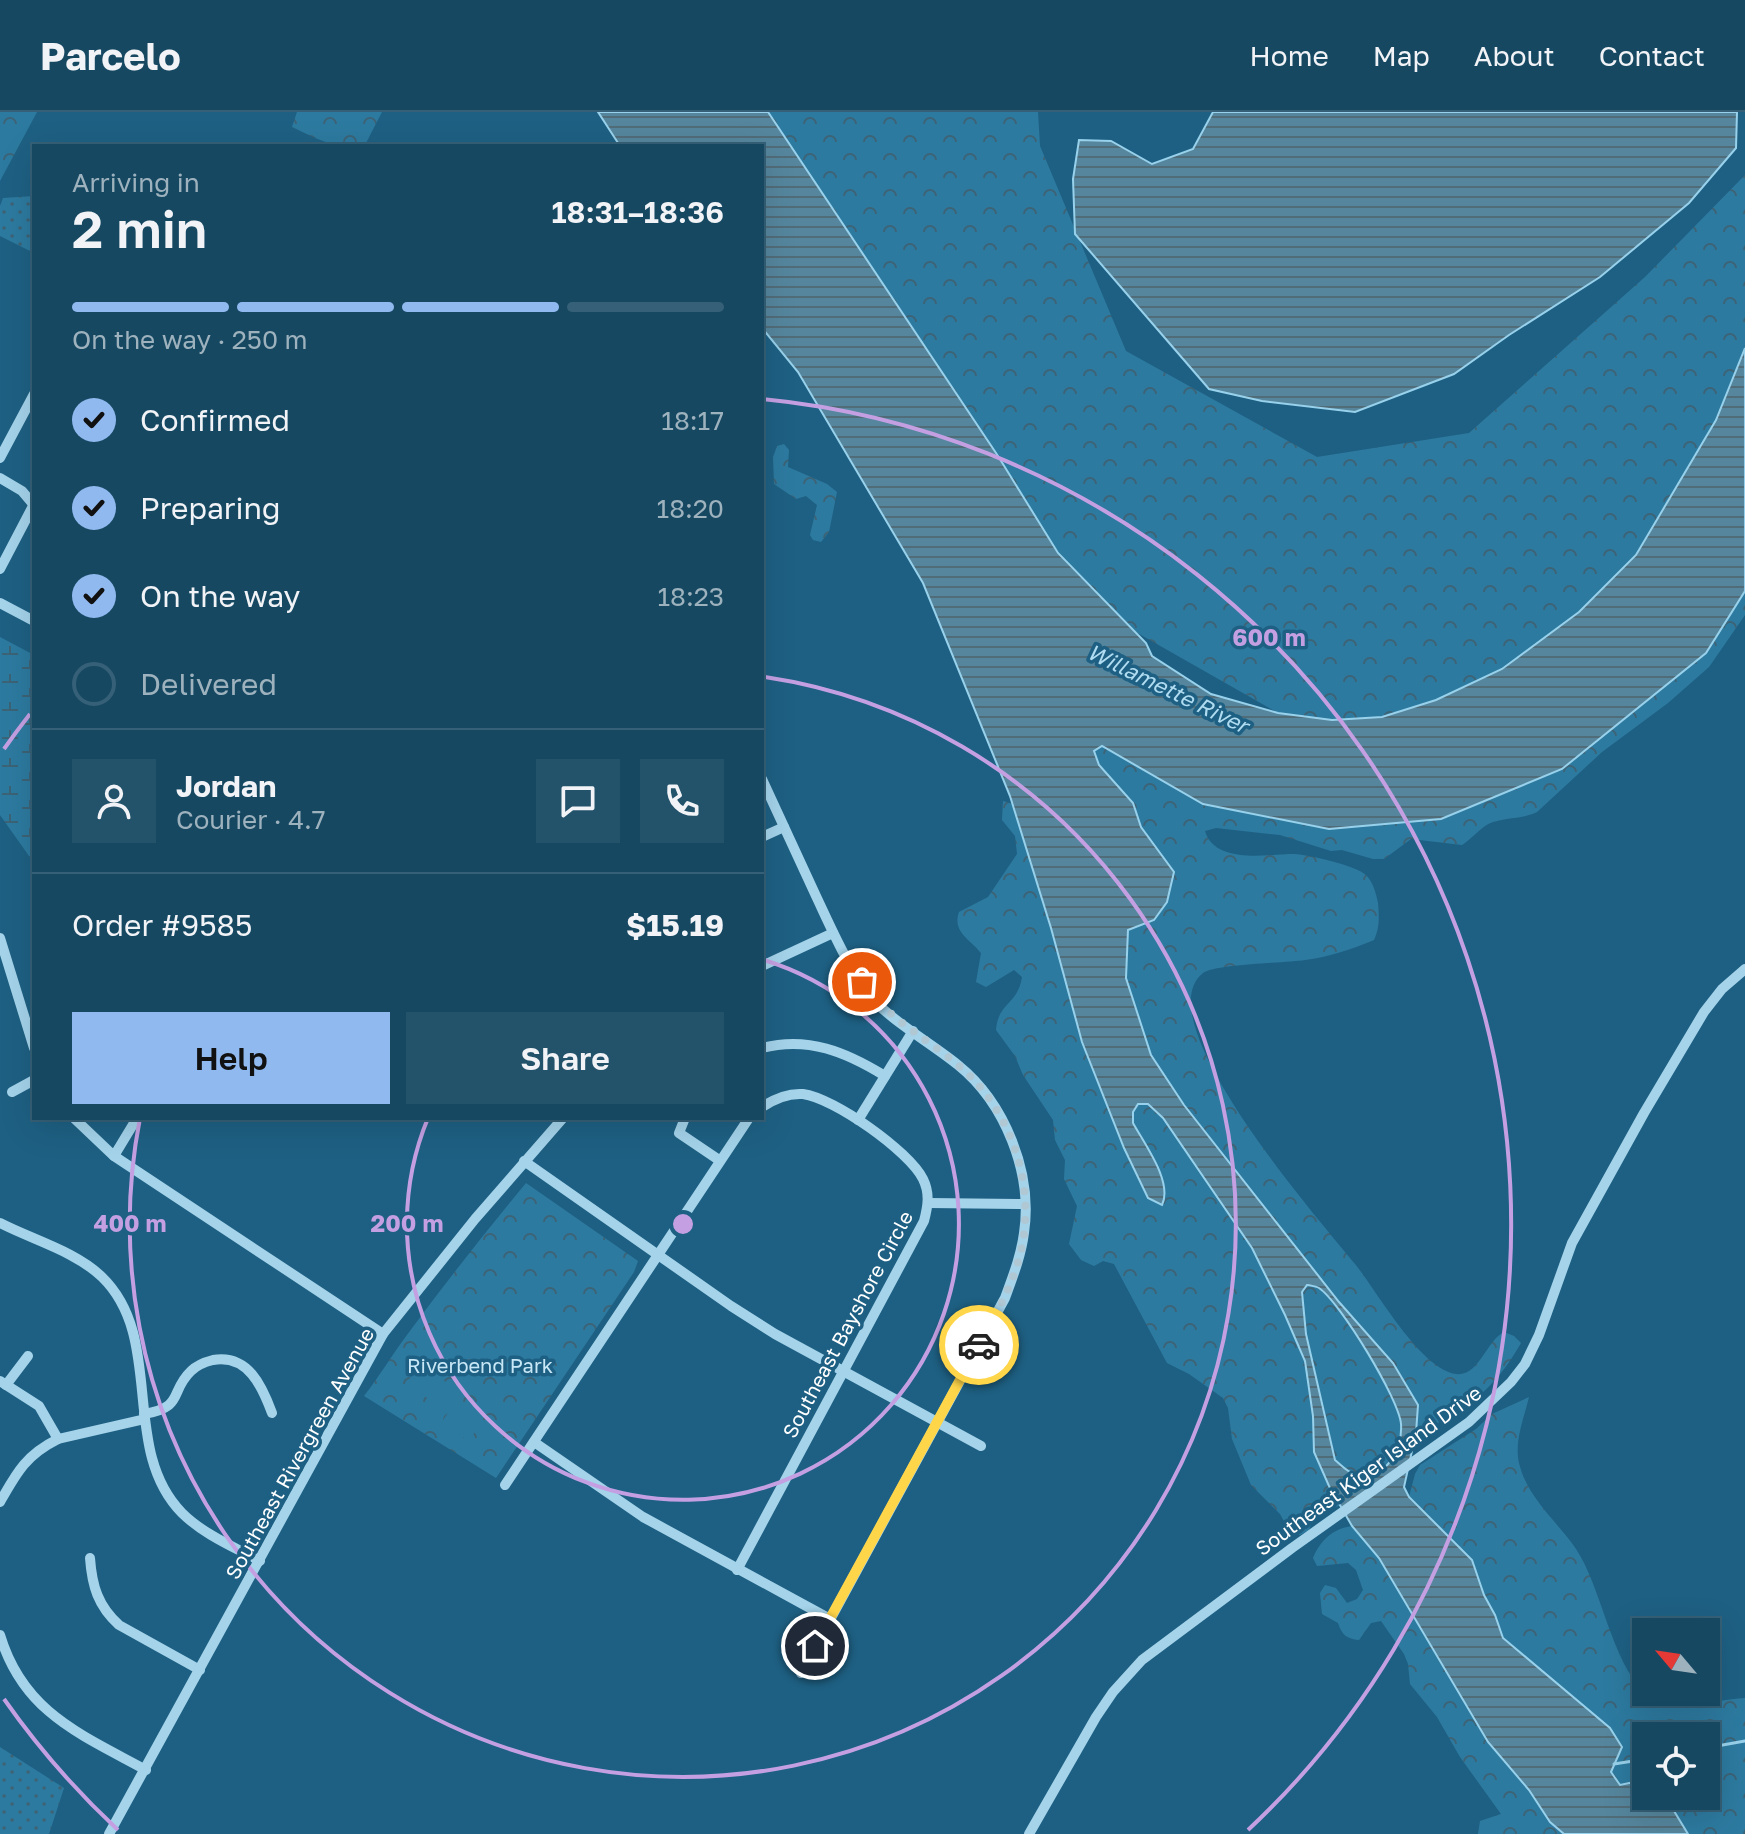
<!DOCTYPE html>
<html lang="en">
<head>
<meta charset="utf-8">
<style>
  body { margin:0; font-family:"Golos Text",sans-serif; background:#23526b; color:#f1f3f6; height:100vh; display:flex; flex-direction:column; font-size:30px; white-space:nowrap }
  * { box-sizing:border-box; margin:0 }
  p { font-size:26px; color:#9eb2be }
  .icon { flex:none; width:44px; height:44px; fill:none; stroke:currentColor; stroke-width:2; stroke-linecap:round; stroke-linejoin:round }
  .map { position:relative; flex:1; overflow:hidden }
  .side { position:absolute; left:32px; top:32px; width:732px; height:976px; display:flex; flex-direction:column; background:#164862; border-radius:0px; box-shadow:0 8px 32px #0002,0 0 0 2px #356077 }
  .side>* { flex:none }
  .needle { width:52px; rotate:299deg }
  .buttons { position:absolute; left:1632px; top:1506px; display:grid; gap:16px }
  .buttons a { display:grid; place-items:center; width:88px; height:88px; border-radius:0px; background:#164862; box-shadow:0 8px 32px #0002,0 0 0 2px #356077; font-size:40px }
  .pin { position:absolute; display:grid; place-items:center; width:68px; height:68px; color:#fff; margin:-34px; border:4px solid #fff; border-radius:50%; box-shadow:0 2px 8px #0007 }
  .courier { position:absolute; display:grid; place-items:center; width:80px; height:80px; margin:-40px; border:6px solid #ffd54a; border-radius:50%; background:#fff; color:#222; box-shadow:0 2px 10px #0007 }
  .head em { font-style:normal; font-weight:600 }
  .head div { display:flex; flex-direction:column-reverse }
  .head { display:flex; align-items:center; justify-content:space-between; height:136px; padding:0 40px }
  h1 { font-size:52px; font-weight:600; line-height:60px }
  .bar { display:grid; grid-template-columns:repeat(4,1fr); gap:12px 8px; align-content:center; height:96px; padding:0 40px }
  .bar i { height:10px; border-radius:6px; background:#356077 }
  .bar .active { background:#90b9f0 }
  .bar p { grid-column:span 4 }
  .line { display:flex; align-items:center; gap:20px; padding:0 40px; border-top:2px solid #356077 }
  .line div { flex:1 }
  .round { display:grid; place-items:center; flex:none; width:84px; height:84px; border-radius:0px; background:#23526b }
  ol { padding:0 40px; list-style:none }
  li { display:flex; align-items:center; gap:24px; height:88px }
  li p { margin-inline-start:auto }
  li .icon { padding:8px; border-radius:50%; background:#90b9f0; color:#111; stroke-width:4 }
  li:last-child { color:#9eb2be }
  li i { width:44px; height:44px; border:4px solid #356077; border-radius:50% }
  .primary-button { display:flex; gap:16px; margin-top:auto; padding:16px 40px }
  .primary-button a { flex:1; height:92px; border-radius:0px; background:#90b9f0; color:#111; font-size:32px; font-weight:600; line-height:92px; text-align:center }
  .primary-button a+a { background:#23526b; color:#f1f3f6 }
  header { display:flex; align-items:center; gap:48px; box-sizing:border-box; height:112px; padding:0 40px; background:#164862; border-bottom:2px solid #356077 }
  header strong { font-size:38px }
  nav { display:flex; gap:44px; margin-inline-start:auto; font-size:28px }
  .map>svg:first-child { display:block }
  .grass { fill:url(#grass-dots) }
  .forest { fill:url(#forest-crowns) }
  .wetland { fill:url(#wetland-marsh) }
  .garden { fill:#2d7aa0 }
  .water { fill:url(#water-rules); stroke:#98d1eb; stroke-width:2; fill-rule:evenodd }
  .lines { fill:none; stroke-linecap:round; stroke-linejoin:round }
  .stream { stroke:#98d1eb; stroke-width:3 }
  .minor { stroke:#a4d3ea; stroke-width:10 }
  .done { stroke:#b0c7d4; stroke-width:8; stroke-dasharray:0 14.4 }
  .route { stroke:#ffd54a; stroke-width:10 }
  .ring { fill:none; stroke:#c4a0e2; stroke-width:4 }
  .labels { text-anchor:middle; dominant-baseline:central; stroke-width:7; stroke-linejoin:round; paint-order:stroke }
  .street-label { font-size:20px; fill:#fff; stroke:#1e6083 }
  .park-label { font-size:20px; fill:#c9e8f7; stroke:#1e6083 }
  .water-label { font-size:22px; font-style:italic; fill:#b0dcf1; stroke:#1e6083 }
  .centre { fill:#c4a0e2; stroke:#1e6083; stroke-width:4 }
  .ring-label { font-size:24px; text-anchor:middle; font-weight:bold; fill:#c4a0e2; stroke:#1e6083; stroke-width:7; stroke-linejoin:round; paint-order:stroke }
</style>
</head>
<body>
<header>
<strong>Parcelo</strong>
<nav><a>Home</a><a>Map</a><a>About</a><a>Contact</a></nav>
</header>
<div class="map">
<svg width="1745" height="1722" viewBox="0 0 1745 1722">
  <defs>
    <pattern id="grass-dots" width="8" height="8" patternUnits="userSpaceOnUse" patternTransform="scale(2)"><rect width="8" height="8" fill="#2d7aa0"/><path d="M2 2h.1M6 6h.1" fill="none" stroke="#3c6376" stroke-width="1.8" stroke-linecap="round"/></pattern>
    <pattern id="forest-crowns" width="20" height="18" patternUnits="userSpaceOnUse" patternTransform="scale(2)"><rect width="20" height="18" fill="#2d7aa0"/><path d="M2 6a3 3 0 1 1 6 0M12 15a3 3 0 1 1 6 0" fill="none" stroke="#3c6376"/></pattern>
    <pattern id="wetland-marsh" width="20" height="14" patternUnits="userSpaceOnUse" patternTransform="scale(2)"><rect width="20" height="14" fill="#2d7aa0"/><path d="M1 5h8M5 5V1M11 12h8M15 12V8" fill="none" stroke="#3c6376"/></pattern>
    <pattern id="water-rules" width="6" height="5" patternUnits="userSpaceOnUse" patternTransform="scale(2)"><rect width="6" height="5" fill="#55869d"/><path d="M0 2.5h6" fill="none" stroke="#516c79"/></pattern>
  </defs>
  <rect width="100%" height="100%" fill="#1e6083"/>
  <!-- grass -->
  <g class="grass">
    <path d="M 34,84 L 34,141 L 0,124 L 0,94 L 3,86 Z"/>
    <path d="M 0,1635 L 64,1676 L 49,1722 L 0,1722 Z"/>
  </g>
  <!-- forest -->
  <g class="forest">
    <path d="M 0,0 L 37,0 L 0,69 Z"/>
    <path d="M 297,0 L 382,0 L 365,33 C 329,35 324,30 292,15 Z"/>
    <path d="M 768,0 L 1038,0 L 1040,34 L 1126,239 L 1317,345 L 1469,321 L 1645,165 L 1745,63 L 1745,236 L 1716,308 L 1636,443 L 1579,500 L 1502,557 L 1436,588 L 1382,605 L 1332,608 L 1278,601 L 1134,519 L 1058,441 L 998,344 Z"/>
    <path d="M 784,332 L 789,338 L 788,355 L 827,372 L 837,380 L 829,420 L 821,430 L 813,428 L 810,423 L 817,393 L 806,384 L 796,387 L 774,372 L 773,345 L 777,334 Z"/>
    <path d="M 1745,479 L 1745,503 L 1709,555 L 1668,591 L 1602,640 L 1537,700 C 1523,707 1508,705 1493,710 C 1481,714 1473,726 1462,733 L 1411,727 L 1384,747 L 1373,747 L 1342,738 L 1331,739 L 1280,723 L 1216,716 L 1205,719 C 1215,753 1268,742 1294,742 C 1309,743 1355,753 1366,763 C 1373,770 1376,781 1378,791 C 1379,805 1380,815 1374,828 C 1353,837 1328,845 1305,848 C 1285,851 1214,852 1203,861 C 1143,908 1322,1111 1355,1152 C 1377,1179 1420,1257 1456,1262 C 1479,1265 1486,1229 1504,1220 L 1514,1224 L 1521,1231 C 1495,1277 1464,1301 1416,1321 L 1418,1293 L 1393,1251 L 1339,1190 L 1184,993 L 1151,943 L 1126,866 L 1128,818 L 1137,814 L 1162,742 L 1141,715 L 1133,691 L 1099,653 L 1094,639 L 1101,633 L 1203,692 L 1329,717 L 1441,707 L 1562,657 L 1706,541 Z"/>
    <path d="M 1003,689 L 1013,692 L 1051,816 L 1082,930 L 1124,1036 L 1148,1086 L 1133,1011 L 1133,1000 L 1138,992 L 1148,992 L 1163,1005 L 1252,1136 L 1285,1203 L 1305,1249 L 1313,1304 L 1314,1340 L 1340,1393 L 1313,1407 L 1309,1418 L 1300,1423 L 1290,1420 L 1280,1402 L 1251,1373 L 1232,1327 L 1228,1296 L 1223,1286 L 1189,1262 L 1167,1251 L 1114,1152 L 1103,1149 L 1094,1154 L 1081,1148 L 1069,1132 L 1077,1094 L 1064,1067 L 1065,1048 L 1055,1028 L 1053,1008 L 1023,963 L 1015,944 L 996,918 C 998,890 1018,893 1022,865 L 1014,858 L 986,875 L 976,870 L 981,841 C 970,827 952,820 959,800 L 988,785 L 1017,742 L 1015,724 L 1002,708 Z"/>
    <path d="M 526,1071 L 638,1149 L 634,1160 L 496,1366 L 364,1284 C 379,1265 392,1243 407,1223 C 445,1171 485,1121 526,1071 Z"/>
    <path d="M 1308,1172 C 1310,1173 1317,1175 1319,1176 C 1341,1191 1399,1287 1401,1312 C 1403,1338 1385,1370 1355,1362 C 1348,1361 1341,1353 1335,1349 L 1306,1222 L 1302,1180 Z"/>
    <path d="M 1529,1285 C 1524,1306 1514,1330 1519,1351 C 1527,1386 1557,1409 1576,1437 C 1601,1474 1612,1551 1644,1579 C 1669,1600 1715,1588 1745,1586 L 1745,1722 L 1688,1722 L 1674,1699 L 1659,1691 L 1656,1684 L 1706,1684 L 1706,1624 L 1646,1624 L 1646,1663 L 1634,1670 L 1620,1673 L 1611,1660 L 1610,1616 L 1503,1526 L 1495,1503 L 1484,1483 L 1472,1448 L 1409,1385 L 1415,1362 L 1420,1353 L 1476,1317 L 1492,1302 Z"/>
    <path d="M 1352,1414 L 1379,1446 L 1423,1519 L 1550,1710 L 1564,1722 L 1478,1722 L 1480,1709 L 1501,1702 L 1460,1645 L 1437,1605 L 1410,1572 L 1408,1552 L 1404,1542 L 1381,1509 L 1371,1511 L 1359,1528 C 1347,1527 1342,1523 1338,1511 L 1322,1502 L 1320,1481 L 1325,1473 L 1336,1476 L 1347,1491 L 1357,1487 L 1363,1478 L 1356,1458 L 1348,1451 L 1317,1454 L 1313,1446 C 1321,1428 1332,1417 1352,1414 Z"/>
  </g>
  <!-- wetland -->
  <path class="wetland" d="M 0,525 L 34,543 L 34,751 L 0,703 Z"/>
  <!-- garden -->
  <g class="garden">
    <path d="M 421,1251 L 451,1274 L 436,1293 L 407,1270 Z"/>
    <path d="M 450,1298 L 477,1317 L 469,1329 L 441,1311 Z"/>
  </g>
  <!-- water -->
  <g class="water">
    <path d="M 598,0 L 768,0 L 998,344 L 1058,441 L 1146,531 L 1152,544 L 1211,582 L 1278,601 L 1332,608 L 1382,605 L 1436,588 L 1502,557 L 1579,500 L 1636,443 L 1716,308 L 1745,236 L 1745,479 L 1706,541 L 1562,657 L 1441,707 L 1329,717 L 1203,692 L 1102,634 L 1094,639 L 1099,653 L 1133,691 L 1141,715 L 1174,760 L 1167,790 L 1154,808 L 1128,818 L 1126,866 L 1151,943 L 1184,993 L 1339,1190 L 1393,1251 L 1418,1293 L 1416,1321 L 1404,1375 L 1409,1385 L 1472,1448 L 1484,1483 L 1495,1503 L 1503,1526 L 1610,1616 L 1622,1635 L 1611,1660 L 1620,1673 L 1634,1670 L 1645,1662 L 1646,1684 L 1656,1684 L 1659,1691 L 1674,1699 L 1688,1722 L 1564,1722 L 1550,1710 L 1529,1678 L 1488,1630 L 1379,1446 L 1352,1414 L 1329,1374 L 1314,1340 L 1313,1304 L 1305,1249 L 1285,1203 L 1252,1136 L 1163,1006 L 1148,992 L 1138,992 L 1133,1000 L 1133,1011 C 1145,1033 1173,1070 1162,1093 L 1148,1086 L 1124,1036 L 1082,930 L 1051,816 L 1010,684 L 923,471 L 798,260 L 762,216 L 762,34 L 620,34 ZM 1307,1173 C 1309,1173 1318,1175 1319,1176 C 1340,1190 1399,1287 1401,1312 C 1403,1338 1385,1370 1355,1362 C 1348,1361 1341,1353 1335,1348 L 1306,1222 L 1302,1180 Z"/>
    <path d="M 1213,0 L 1737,0 L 1736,36 L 1689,91 L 1600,165 L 1509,223 L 1454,262 L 1355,300 L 1262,289 L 1209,277 L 1075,122 L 1073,67 L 1079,28 L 1111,29 L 1152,52 L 1193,37 Z"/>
  </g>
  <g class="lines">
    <!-- stream -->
    <g class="stream">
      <path d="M 1706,1636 L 1745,1629"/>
      <path d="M 1614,1652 L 1646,1647"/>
    </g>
    <!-- minor -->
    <g class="minor">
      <path d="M 0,346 L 34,282"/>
      <path d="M 0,366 L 22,379 L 33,392"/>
      <path d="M 0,457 L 34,392"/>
      <path d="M 0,491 L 34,509"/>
      <path d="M 762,667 C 780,706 798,745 816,784 C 832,818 848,855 871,885 C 890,908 934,933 958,953 C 1005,991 1033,1061 1024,1121 C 1021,1144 1013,1164 1005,1186 L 801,1561"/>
      <path d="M 762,725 L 784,715"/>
      <path d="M 0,826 L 34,936"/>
      <path d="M 762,854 L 833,821"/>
      <path d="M 762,936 C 808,924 846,940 885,964"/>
      <path d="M 12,980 L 34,968"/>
      <path d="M 74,1006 L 114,1044 L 383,1222"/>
      <path d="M 685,1006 L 679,1021 L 719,1048"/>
      <path d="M 858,1008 L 913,919"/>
      <path d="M 114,1044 L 137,1006"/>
      <path d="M 524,1049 L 731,1194 L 775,1222 L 981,1334"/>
      <path d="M 929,1091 L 1025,1092"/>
      <path d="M 0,1111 C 33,1128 75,1139 102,1165 C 166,1227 119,1337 182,1401 C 203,1422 234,1435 260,1449"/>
      <path d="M 0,1269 L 39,1294 L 58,1327"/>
      <path d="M 6,1273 L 28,1244"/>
      <path d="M 144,1302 C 185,1295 169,1280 191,1259 C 197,1253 205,1250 213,1248 C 248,1242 262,1274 272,1301"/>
      <path d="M 534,1330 L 643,1405 L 830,1507"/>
      <path d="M 505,1373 L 749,1006"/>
      <path d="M 0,1390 C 17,1360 26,1343 58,1327 L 145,1307"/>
      <path d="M 90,1446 C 92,1474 98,1494 119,1513 L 200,1558"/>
      <path d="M 737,1458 L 924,1109 C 928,1094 930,1081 923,1067 C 909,1039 834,986 803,982 C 789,981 774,987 762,995"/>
      <path d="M 0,1523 C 23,1600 80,1622 146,1658"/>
      <path d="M 109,1722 L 383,1222 L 475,1107 L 563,1006"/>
      <path d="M 1029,1722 L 1096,1605 L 1113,1580 L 1142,1548 L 1292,1436 L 1469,1310 L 1511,1270 L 1525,1252 L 1539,1223 L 1572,1131 L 1644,1001 L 1704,900 L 1722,877 L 1745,857"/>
    </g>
  </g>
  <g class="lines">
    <!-- done -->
    <path class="done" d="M 862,870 C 886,906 927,926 959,954 C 1014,1000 1039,1081 1018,1150 C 1009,1180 994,1206 979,1233"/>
    <!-- route -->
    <path class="route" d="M 815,1534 L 979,1233"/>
  </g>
  <!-- distance rings -->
  <g class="ring">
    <path d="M764 848A276 276 0 1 1 428 1006"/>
    <path d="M765 565A553 553 0 1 1 140 1006"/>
    <path d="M118 1718A829 829 0 0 1 4 1587M4 637A829 829 0 0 1 30 602M762 287A829 829 0 0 1 1248 1718"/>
  </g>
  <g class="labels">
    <!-- street labels -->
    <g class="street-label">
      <text transform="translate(847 1212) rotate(-62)">Southeast Bayshore Circle</text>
      <text transform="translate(299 1341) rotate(-61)">Southeast Rivergreen Avenue</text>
      <text transform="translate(1368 1358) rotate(-36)">Southeast Kiger Island Drive</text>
    </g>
    <!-- park labels -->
    <g class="park-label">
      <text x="480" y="1253">Riverbend Park</text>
    </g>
    <!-- water labels -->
    <g class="water-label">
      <text transform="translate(1168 576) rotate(26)">Willamette River</text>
    </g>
  </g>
  <circle cx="683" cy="1112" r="12" class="centre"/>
  <g class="ring-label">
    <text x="1269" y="534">600 m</text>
    <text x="130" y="1120">400 m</text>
    <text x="407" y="1120">200 m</text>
  </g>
</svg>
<div class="buttons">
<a><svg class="needle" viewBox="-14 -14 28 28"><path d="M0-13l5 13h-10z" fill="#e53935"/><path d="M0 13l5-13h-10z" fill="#9eb2be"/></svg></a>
<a><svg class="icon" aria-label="locate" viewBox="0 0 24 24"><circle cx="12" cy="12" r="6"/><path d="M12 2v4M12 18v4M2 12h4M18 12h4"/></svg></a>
</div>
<div class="pin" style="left:862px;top:870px;background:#ea580c"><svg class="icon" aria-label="bag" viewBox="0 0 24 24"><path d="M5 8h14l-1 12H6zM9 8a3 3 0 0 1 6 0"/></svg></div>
<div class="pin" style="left:815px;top:1534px;background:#1f2937"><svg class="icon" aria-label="home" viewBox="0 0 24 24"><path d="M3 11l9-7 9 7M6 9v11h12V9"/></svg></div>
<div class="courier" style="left:979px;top:1233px"><svg class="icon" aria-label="car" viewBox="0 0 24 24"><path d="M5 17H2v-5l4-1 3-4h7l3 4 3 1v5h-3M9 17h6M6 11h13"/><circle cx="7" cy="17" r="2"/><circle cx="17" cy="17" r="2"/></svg></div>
<section class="side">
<div class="head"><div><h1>2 min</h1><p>Arriving in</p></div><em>18:31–18:36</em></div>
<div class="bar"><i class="active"></i><i class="active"></i><i class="active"></i><i></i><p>On the way · 250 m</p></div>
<ol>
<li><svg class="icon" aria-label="check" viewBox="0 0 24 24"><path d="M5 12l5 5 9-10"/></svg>Confirmed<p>18:17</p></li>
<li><svg class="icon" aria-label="check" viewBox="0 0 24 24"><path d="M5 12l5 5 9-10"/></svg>Preparing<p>18:20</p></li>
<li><svg class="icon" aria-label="check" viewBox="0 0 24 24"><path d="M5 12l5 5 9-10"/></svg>On the way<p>18:23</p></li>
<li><i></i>Delivered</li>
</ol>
<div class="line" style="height:144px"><a class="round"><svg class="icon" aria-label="person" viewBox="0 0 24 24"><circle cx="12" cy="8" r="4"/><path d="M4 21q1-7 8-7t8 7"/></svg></a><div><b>Jordan</b><p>Courier · 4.7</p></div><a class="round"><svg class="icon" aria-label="chat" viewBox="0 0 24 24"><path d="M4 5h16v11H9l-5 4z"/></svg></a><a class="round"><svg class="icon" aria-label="phone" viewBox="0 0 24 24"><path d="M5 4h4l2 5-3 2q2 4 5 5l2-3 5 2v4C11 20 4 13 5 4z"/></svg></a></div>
<div class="line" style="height:104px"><div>Order #9585</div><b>$15.19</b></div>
<div class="primary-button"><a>Help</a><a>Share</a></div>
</section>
</div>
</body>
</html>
